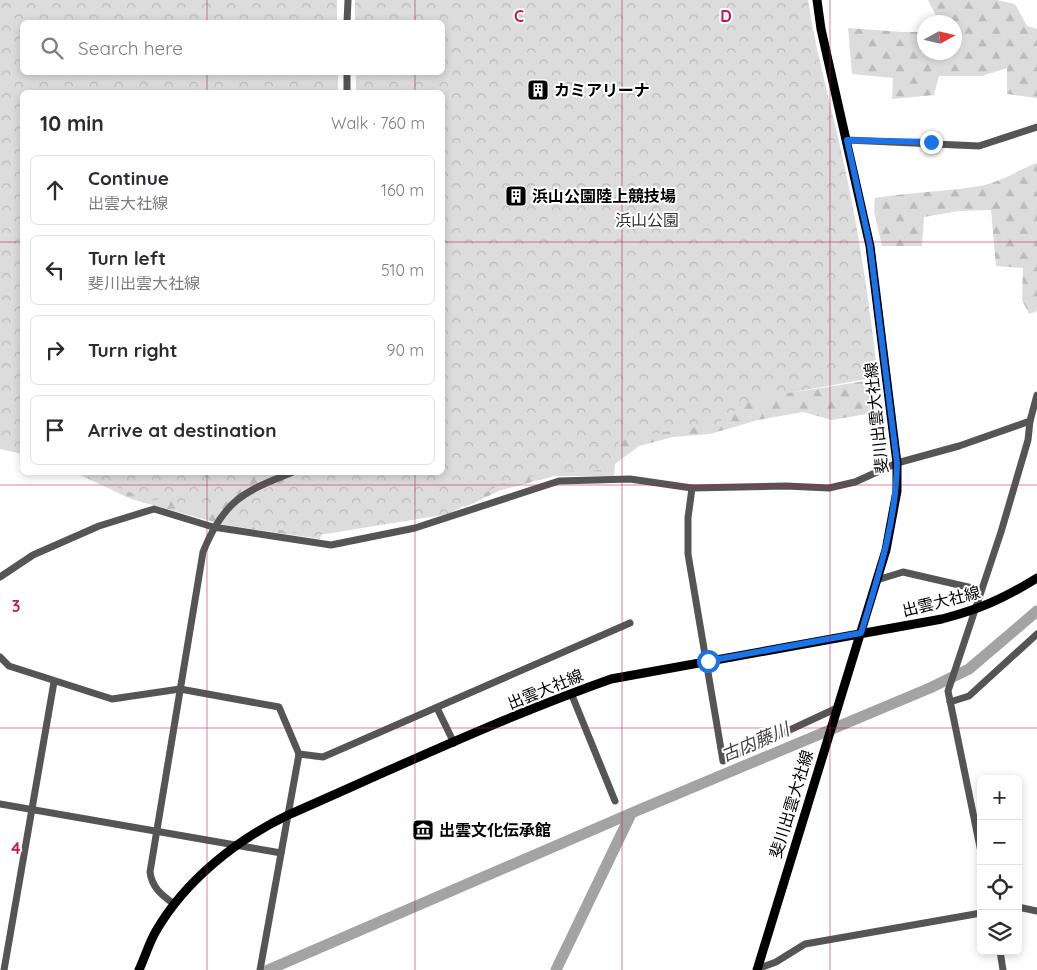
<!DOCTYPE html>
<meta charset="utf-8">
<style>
body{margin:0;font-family:Quicksand,"Noto Sans JP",sans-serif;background:#f2f2f3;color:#2b2b33}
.controls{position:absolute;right:15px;bottom:15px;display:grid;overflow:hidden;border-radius:8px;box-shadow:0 2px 8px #0003}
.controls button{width:45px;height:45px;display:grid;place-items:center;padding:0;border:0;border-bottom:1px solid #e1e1e2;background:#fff;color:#2b2b33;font:25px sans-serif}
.compass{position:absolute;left:917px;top:15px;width:45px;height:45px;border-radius:50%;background:#fff;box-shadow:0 2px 8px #0003;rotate:82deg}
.stop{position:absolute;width:15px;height:15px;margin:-11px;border:4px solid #1a73e8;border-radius:50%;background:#fff}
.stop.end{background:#1a73e8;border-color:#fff;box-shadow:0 1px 5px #0008}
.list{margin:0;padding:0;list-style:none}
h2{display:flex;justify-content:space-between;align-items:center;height:65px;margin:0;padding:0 20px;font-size:21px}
h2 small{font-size:16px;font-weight:400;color:#7c7c81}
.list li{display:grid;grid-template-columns:32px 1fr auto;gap:15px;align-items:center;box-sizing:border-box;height:70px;margin:0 10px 10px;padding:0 10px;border:1px solid #e1e1e2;border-radius:8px}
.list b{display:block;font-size:19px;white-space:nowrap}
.list p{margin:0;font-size:16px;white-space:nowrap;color:#7c7c81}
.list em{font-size:16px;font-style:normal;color:#7c7c81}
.icon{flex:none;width:28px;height:28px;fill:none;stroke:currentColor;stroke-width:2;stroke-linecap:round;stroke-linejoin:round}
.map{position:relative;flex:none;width:1037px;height:970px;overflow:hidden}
.search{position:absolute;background:#fff;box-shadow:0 2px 8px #0003;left:20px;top:20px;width:425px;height:55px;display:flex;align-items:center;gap:12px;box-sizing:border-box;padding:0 18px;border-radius:8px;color:#7c7c81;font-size:19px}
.panel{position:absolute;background:#fff;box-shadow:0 2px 8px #0003;left:20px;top:90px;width:425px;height:385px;border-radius:8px}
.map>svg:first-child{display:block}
</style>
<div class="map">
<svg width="1037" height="970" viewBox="0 0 1037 970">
<defs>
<pattern id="forest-firs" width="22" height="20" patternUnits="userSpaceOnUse" patternTransform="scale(1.25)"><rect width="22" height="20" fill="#dcdcdc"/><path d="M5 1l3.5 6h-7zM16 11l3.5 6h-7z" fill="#bbb"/></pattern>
<pattern id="park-crowns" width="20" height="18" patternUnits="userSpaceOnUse" patternTransform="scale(1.25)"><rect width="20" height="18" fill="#dcdcdc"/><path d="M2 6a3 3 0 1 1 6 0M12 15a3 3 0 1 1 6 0" fill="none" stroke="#bbb"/></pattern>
</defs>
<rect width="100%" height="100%" fill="#fff"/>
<g fill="url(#forest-firs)">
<path d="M928,0H997L1015,4L1027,26L1037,29V98L1007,94V68L982,76H939L934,95L892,99L893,78L852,74L848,28L902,32H924V52H954V22H933L936,16Z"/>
<path d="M1037,163V311L1029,314L1022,300L1023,268L996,266L991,210L959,211L924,217L922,246H882L874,211L875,198C910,192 945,192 980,186C1001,182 1018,170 1037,163Z"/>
<path d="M865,381L878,412L832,420L803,412L758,420L710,434L673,437L639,446L615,464L614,476H555L501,490L465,507L444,500L324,527L320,539L225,525L131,499L76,473L442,472L684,402L802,391Z"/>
</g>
<g fill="url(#park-crowns)">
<path d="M0,0H337V22H22V72L338,73V92H22V454L0,449Z"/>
<path d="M355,0H808C817,60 835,118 847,178C861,244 870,310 878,377L749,400L717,424L619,439L614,470L555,471L501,484L449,514L313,536L227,520L244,502L265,489L308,473L442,472V92H356V73L442,72V22H355Z"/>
<path d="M84,473H257L229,489L209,514L164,498L151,501Z"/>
</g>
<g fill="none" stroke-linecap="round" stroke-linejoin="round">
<g stroke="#a3a3a3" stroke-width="11">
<path d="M268,970L641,809L930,688L969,669L1037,611"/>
<path d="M556,970L631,814"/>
</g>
<g stroke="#555" stroke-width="7">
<path d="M347,22L348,0"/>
<path d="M347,92V72"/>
<path d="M847,140L979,146L1037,127"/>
<path d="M692,488L688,518V554L723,761L837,708"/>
<path d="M0,577L33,555L99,526L154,509L213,527L331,545L415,528L559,481L630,479L692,488L786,486L829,488L855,482L897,463L959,446L1030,421L1037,395"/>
<path d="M877,580L903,572L981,590"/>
<path d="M0,657L9,666L112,699L180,689L279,707L299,754L323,757L630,623"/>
<path d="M571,693L615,801"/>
<path d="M950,702L969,696L1037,634"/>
<path d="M437,708L454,743"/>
<path d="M0,804L281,853"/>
<path d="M981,852L948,691L1001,532L1028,440L1030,421"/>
<path d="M174,904C162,895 152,888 150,872L203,552C224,500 243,492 293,472"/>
<path d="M1018,907L1037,911"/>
<path d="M1000,951L1003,970"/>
<path d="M757,969L776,962L805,944L981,913"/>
<path d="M4,970L54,682"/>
<path d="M260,970L299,754"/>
</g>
<g stroke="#000" stroke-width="9">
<path d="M139,970C145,957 149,943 156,931C185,881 236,840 288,815C395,768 501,718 611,679L942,619C980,609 1003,599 1037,578"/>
<path d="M757,970L886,550L897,491V463L870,246L821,29L817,0"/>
</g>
</g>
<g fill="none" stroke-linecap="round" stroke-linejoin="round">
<path stroke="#1a73e8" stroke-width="6" d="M708,661L861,633C878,577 896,523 897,463L870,246L847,140L931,142"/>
</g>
<path fill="none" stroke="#c2185b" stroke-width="1" stroke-opacity="0.55" d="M207,0V22M415,0V22M622,0V970M830,0V970M207,72V92M415,72V92M0,242H22M442,242H1037M207,472V970M415,472V970M0,485H1037M0,728H1037"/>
<defs>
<g id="building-square" transform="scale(1.125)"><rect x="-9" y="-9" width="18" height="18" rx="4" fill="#000" stroke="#fff"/><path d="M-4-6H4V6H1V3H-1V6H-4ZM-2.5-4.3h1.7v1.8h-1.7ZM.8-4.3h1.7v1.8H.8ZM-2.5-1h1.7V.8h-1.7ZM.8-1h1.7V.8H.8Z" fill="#fff"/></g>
<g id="museum-square" transform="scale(1.125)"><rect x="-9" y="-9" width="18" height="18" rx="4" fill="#000" stroke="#fff"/><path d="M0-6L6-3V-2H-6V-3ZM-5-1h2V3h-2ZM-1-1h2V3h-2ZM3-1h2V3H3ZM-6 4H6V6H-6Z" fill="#fff"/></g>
</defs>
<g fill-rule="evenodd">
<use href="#building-square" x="538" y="90"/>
<use href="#building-square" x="516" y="196"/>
<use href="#museum-square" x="423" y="830"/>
</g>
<g text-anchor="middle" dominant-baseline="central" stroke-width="4" stroke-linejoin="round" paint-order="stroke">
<g font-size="16" font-weight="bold" fill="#000" stroke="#fff" text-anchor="start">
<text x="554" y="90">カミアリーナ</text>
<text x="532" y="196">浜山公園陸上競技場</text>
<text x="439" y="830">出雲文化伝承館</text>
</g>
<g font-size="16" fill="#333" stroke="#fff">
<text x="647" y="220">浜山公園</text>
</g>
<g font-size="16" fill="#000" stroke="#fff">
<text transform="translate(876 418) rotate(-96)">斐川出雲大社線</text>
<text transform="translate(941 601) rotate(-14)">出雲大社線</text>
<text transform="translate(545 689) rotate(-22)">出雲大社線</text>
<text transform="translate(791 804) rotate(-73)">斐川出雲大社線</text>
</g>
<g font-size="18" font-style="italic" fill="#444" stroke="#fff">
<text transform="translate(755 742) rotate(-23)">古内藤川</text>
</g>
</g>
<g font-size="16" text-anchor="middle" font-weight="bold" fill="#c2185b" stroke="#fff" stroke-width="4" stroke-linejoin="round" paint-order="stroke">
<text x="519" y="22">C</text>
<text x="726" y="22">D</text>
<text x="16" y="612">3</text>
<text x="16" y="854">4</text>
</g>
</svg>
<div class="controls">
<button>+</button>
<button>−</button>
<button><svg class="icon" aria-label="locate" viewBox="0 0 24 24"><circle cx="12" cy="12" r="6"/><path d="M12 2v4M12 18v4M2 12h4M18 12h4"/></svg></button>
<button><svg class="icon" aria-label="layers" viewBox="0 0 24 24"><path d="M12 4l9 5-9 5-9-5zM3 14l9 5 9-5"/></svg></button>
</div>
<svg class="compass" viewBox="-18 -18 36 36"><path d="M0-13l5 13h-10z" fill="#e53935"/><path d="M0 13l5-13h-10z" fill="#7c7c81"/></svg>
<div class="stop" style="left:708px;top:661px"></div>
<div class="stop end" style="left:931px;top:142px"></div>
<div class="search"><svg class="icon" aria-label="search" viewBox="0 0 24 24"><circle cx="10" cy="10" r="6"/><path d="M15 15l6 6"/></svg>Search here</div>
<section class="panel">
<h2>10 min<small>Walk · 760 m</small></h2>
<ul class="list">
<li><svg class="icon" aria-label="ahead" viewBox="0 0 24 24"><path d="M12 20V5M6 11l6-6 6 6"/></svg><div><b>Continue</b><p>出雲大社線</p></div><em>160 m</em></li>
<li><svg class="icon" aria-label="left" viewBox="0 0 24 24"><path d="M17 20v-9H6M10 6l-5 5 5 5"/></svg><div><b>Turn left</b><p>斐川出雲大社線</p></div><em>510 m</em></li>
<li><svg class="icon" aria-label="right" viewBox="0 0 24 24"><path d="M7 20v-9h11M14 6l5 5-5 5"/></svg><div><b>Turn right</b></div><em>90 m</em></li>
<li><svg class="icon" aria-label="arrive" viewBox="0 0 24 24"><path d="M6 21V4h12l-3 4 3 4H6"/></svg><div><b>Arrive at destination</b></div></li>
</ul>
</section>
</div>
